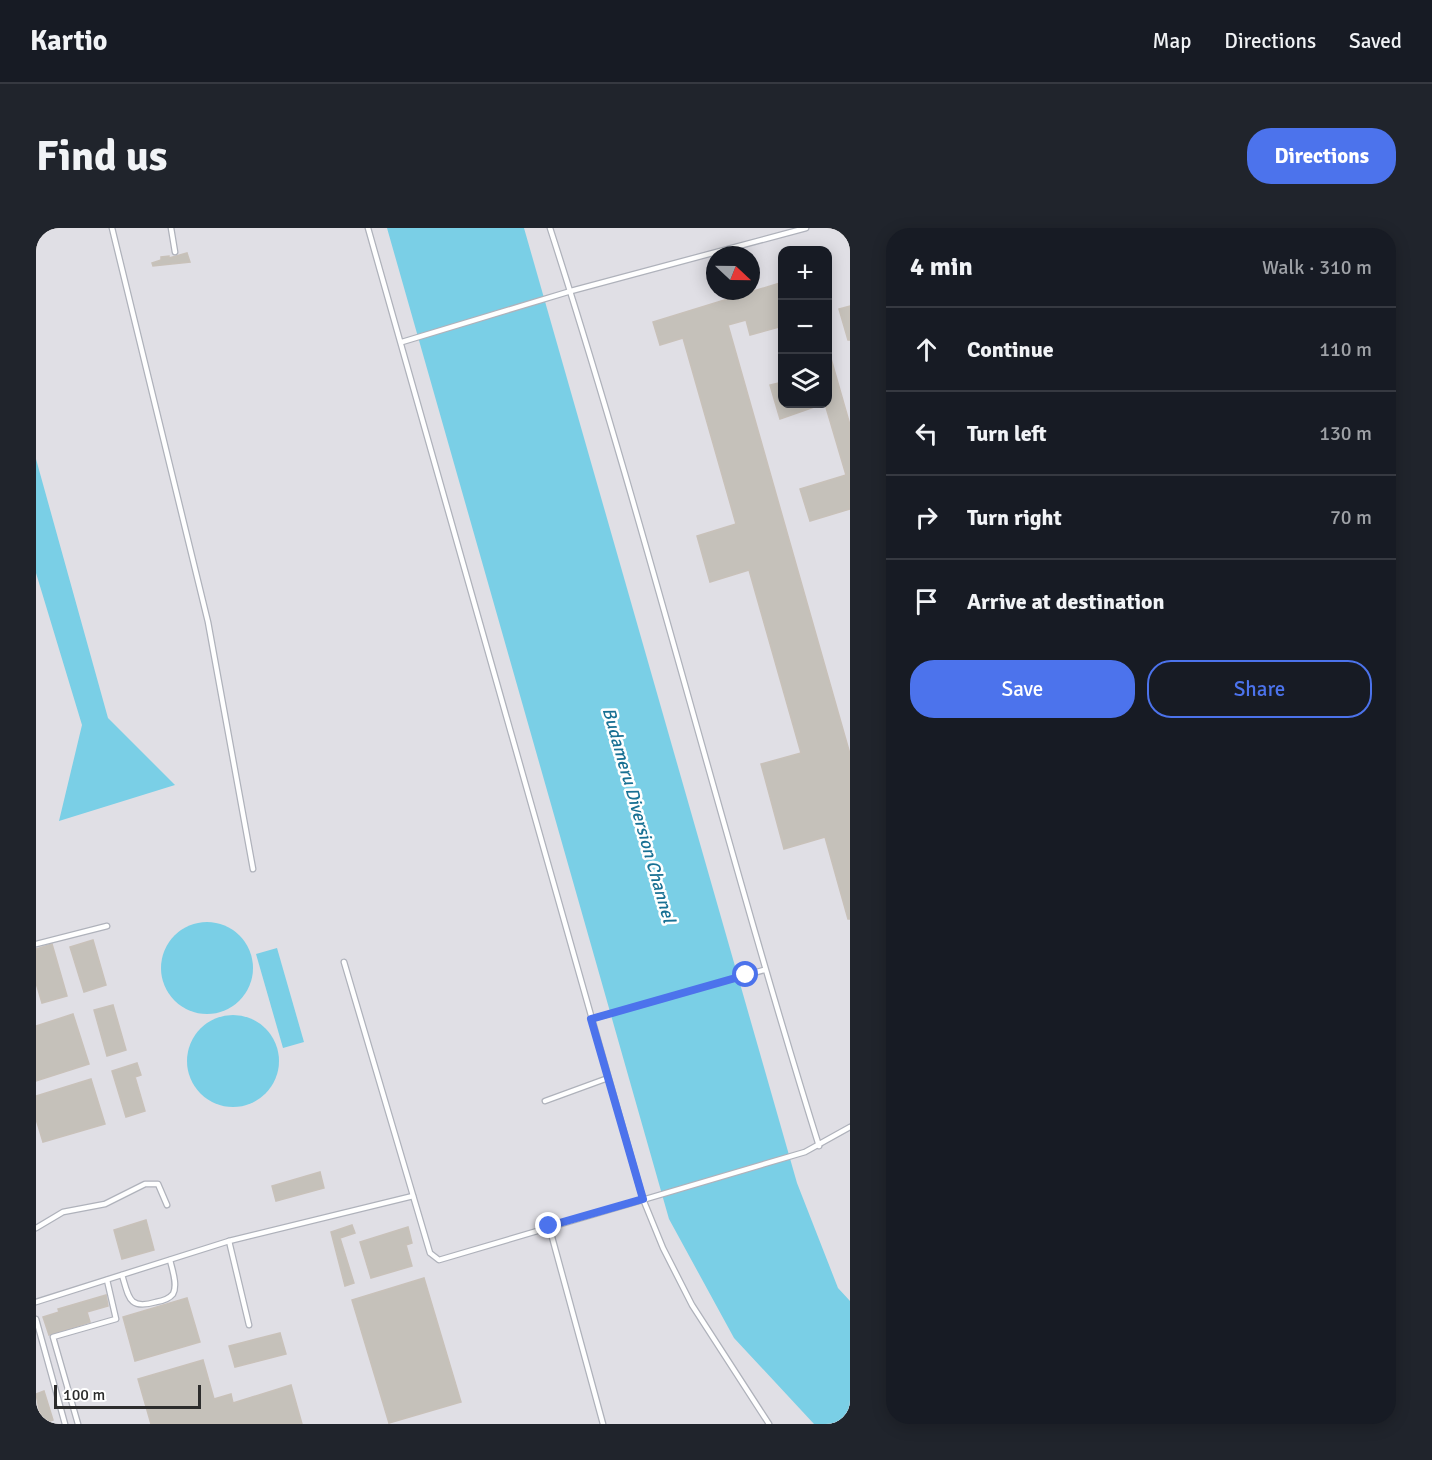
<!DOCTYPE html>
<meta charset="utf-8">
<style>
body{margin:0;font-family:Signika,sans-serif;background:#20242c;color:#f1f3f6}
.controls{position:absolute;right:18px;top:18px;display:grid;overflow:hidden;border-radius:12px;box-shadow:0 3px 15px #0003}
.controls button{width:54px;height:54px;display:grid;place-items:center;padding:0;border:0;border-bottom:2px solid #363941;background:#171b24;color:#f1f3f6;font:30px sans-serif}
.compass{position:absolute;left:670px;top:18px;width:54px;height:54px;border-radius:50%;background:#171b24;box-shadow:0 3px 15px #0003;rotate:112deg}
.scale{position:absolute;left:18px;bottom:15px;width:147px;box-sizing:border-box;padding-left:6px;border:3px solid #2c2c2c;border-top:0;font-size:16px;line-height:21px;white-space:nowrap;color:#2c2c2c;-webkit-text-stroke:4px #fff;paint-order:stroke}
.stop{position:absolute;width:18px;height:18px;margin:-14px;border:4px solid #4c73ec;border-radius:50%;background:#fff}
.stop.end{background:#4c73ec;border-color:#fff;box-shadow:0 2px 6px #0008}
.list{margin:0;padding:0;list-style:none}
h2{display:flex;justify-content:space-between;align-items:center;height:78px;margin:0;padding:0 24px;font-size:26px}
h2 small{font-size:20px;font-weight:400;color:#9ea1a6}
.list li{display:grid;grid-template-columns:39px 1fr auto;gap:18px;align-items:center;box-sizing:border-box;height:84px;padding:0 24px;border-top:2px solid #363941}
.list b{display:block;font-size:22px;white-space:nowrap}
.list em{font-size:20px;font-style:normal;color:#9ea1a6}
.actions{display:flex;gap:12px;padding:18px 24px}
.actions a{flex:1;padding:14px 0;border:2px solid #4c73ec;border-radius:24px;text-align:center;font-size:21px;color:#4c73ec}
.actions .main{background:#4c73ec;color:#fff}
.icon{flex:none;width:33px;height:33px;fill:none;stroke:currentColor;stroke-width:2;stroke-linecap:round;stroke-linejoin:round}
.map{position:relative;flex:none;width:814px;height:1196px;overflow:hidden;border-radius:24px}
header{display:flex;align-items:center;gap:36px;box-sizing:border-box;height:84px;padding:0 30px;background:#171b24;border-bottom:2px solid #363941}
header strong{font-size:28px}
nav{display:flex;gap:33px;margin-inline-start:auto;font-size:21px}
.intro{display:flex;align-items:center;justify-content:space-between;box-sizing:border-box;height:144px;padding:0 36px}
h1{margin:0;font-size:42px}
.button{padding:15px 27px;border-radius:24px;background:#4c73ec;color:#fff;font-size:21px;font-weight:700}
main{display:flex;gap:36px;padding:0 36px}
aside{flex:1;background:#171b24;border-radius:24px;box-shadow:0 3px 15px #0003}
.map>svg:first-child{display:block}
</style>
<header>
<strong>Kartio</strong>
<nav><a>Map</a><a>Directions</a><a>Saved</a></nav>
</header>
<div class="intro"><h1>Find us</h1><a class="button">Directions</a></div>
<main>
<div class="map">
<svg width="814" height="1196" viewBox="0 0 814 1196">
<rect width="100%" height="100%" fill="#ece6df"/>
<path fill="#e0dfe5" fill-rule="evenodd" d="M0,0H814V1196H0ZM746,22H792V176H746ZM679,27H715V63H679Z"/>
<g fill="#7acfe6">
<path d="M351,0H488L761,955L802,1060L814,1073V1196H778L698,1110L633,991Z"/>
<path d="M0,231L72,490L139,557L23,593L46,497L0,345Z"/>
<circle cx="171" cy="740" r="46"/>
<path d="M241,720L268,814L247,820L220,726Z"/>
<circle cx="197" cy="833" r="46"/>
</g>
<g fill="#c5c1ba" stroke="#c8c1b9" stroke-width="1.5">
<path d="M151,25L154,34L117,38L116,35L125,32V29L133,28V30Z"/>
<path d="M747,54V98L714,107L710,92L692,97L814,526V691H812L789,609L748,621L725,536L765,525L713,342L674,354L661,308L700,296L647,110L624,117L617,94Z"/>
<path d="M814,78V112H812L803,81Z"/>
<path d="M792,127H794L814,197V281L774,293L764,261L810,247L789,176H792Z"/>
<path d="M747,154V176L781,178L744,191L734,157Z"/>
<path d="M57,712L70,757L48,764L34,719Z"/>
<path d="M16,716L31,768L6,775L0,755V721Z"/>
<path d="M77,777L90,822L71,828L58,782Z"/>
<path d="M37,786L53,836L0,853V798Z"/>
<path d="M101,835L105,847L99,849L109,883L90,889L76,843Z"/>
<path d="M55,851L69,896L7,914L0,891V868Z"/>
<path d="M284,944L288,960L240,973L236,958Z"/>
<path d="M110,992L118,1022L86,1031L78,1002Z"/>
<path d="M316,997L319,1005L304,1010L318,1055L309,1058L295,1004Z"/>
<path d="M372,999L376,1015L370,1017L376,1038L335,1050L324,1014Z"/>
<path d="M388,1050L425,1174L353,1195L316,1072Z"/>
<path d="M70,1067L72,1078L51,1084L54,1094L13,1107L7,1089L23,1084L22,1081Z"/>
<path d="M151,1070L164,1114L99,1133L87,1089Z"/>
<path d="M244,1105L250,1126L199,1139L193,1118Z"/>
<path d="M167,1132L178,1171L195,1166L197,1175L255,1157L266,1196H115L102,1151Z"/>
<path d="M8,1163L17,1192L6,1196L0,1166Z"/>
</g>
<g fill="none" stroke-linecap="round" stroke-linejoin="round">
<g stroke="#afb2bb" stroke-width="7">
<g id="service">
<path d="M76,0L172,394L217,641"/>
<path d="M135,0L139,24"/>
<path d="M332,0L607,971L627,1020L656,1077L733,1196"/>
<path d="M514,0C612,304 688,614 783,918"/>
<path d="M366,114L535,63L770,0"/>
<path d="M0,716L71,698"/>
<path d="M308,734L394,1025L403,1032L769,924L814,899"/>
<path d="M555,791L728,742"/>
<path d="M509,873L572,850"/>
<path d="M513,998L567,1196"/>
<path d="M0,1000L27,984L69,976L109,956H122L131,977"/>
<path d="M193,1013L213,1097"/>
<path d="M86,1047C93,1070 93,1082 120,1074C126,1073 133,1071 137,1066C142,1057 136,1041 134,1032"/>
<path d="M0,1074L193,1013L377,968"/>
<path d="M0,1091L29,1196"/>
<path d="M42,1196L17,1109L80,1091L71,1052"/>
</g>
</g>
<use href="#service" stroke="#fff" stroke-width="4.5"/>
</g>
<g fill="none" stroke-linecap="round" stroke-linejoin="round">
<path stroke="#4c73ec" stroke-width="8" d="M513,998L607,971L555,791L710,747"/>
</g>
<g text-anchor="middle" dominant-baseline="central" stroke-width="5" stroke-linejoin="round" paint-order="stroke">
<g font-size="18" font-style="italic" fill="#187093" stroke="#fff">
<text transform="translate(603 587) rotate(74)">Budameru Diversion Channel</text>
</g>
</g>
</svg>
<div class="controls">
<button>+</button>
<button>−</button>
<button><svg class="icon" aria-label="layers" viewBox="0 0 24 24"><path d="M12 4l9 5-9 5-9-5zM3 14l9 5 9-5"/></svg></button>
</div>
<svg class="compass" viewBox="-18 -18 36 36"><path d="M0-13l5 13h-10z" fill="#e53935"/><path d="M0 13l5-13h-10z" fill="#9ea1a6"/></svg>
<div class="scale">100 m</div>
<div class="stop" style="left:710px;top:747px"></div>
<div class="stop end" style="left:513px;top:998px"></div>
</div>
<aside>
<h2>4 min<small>Walk · 310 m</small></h2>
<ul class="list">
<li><svg class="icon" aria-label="ahead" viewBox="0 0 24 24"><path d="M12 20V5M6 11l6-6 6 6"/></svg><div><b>Continue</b></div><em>110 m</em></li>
<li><svg class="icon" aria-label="left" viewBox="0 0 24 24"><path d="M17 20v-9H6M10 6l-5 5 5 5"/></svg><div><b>Turn left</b></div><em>130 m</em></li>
<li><svg class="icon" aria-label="right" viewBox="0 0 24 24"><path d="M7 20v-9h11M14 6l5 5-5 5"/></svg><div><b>Turn right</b></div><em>70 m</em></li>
<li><svg class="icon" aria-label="arrive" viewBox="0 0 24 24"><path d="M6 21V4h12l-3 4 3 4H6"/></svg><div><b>Arrive at destination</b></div></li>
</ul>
<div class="actions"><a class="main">Save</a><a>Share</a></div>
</aside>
</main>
